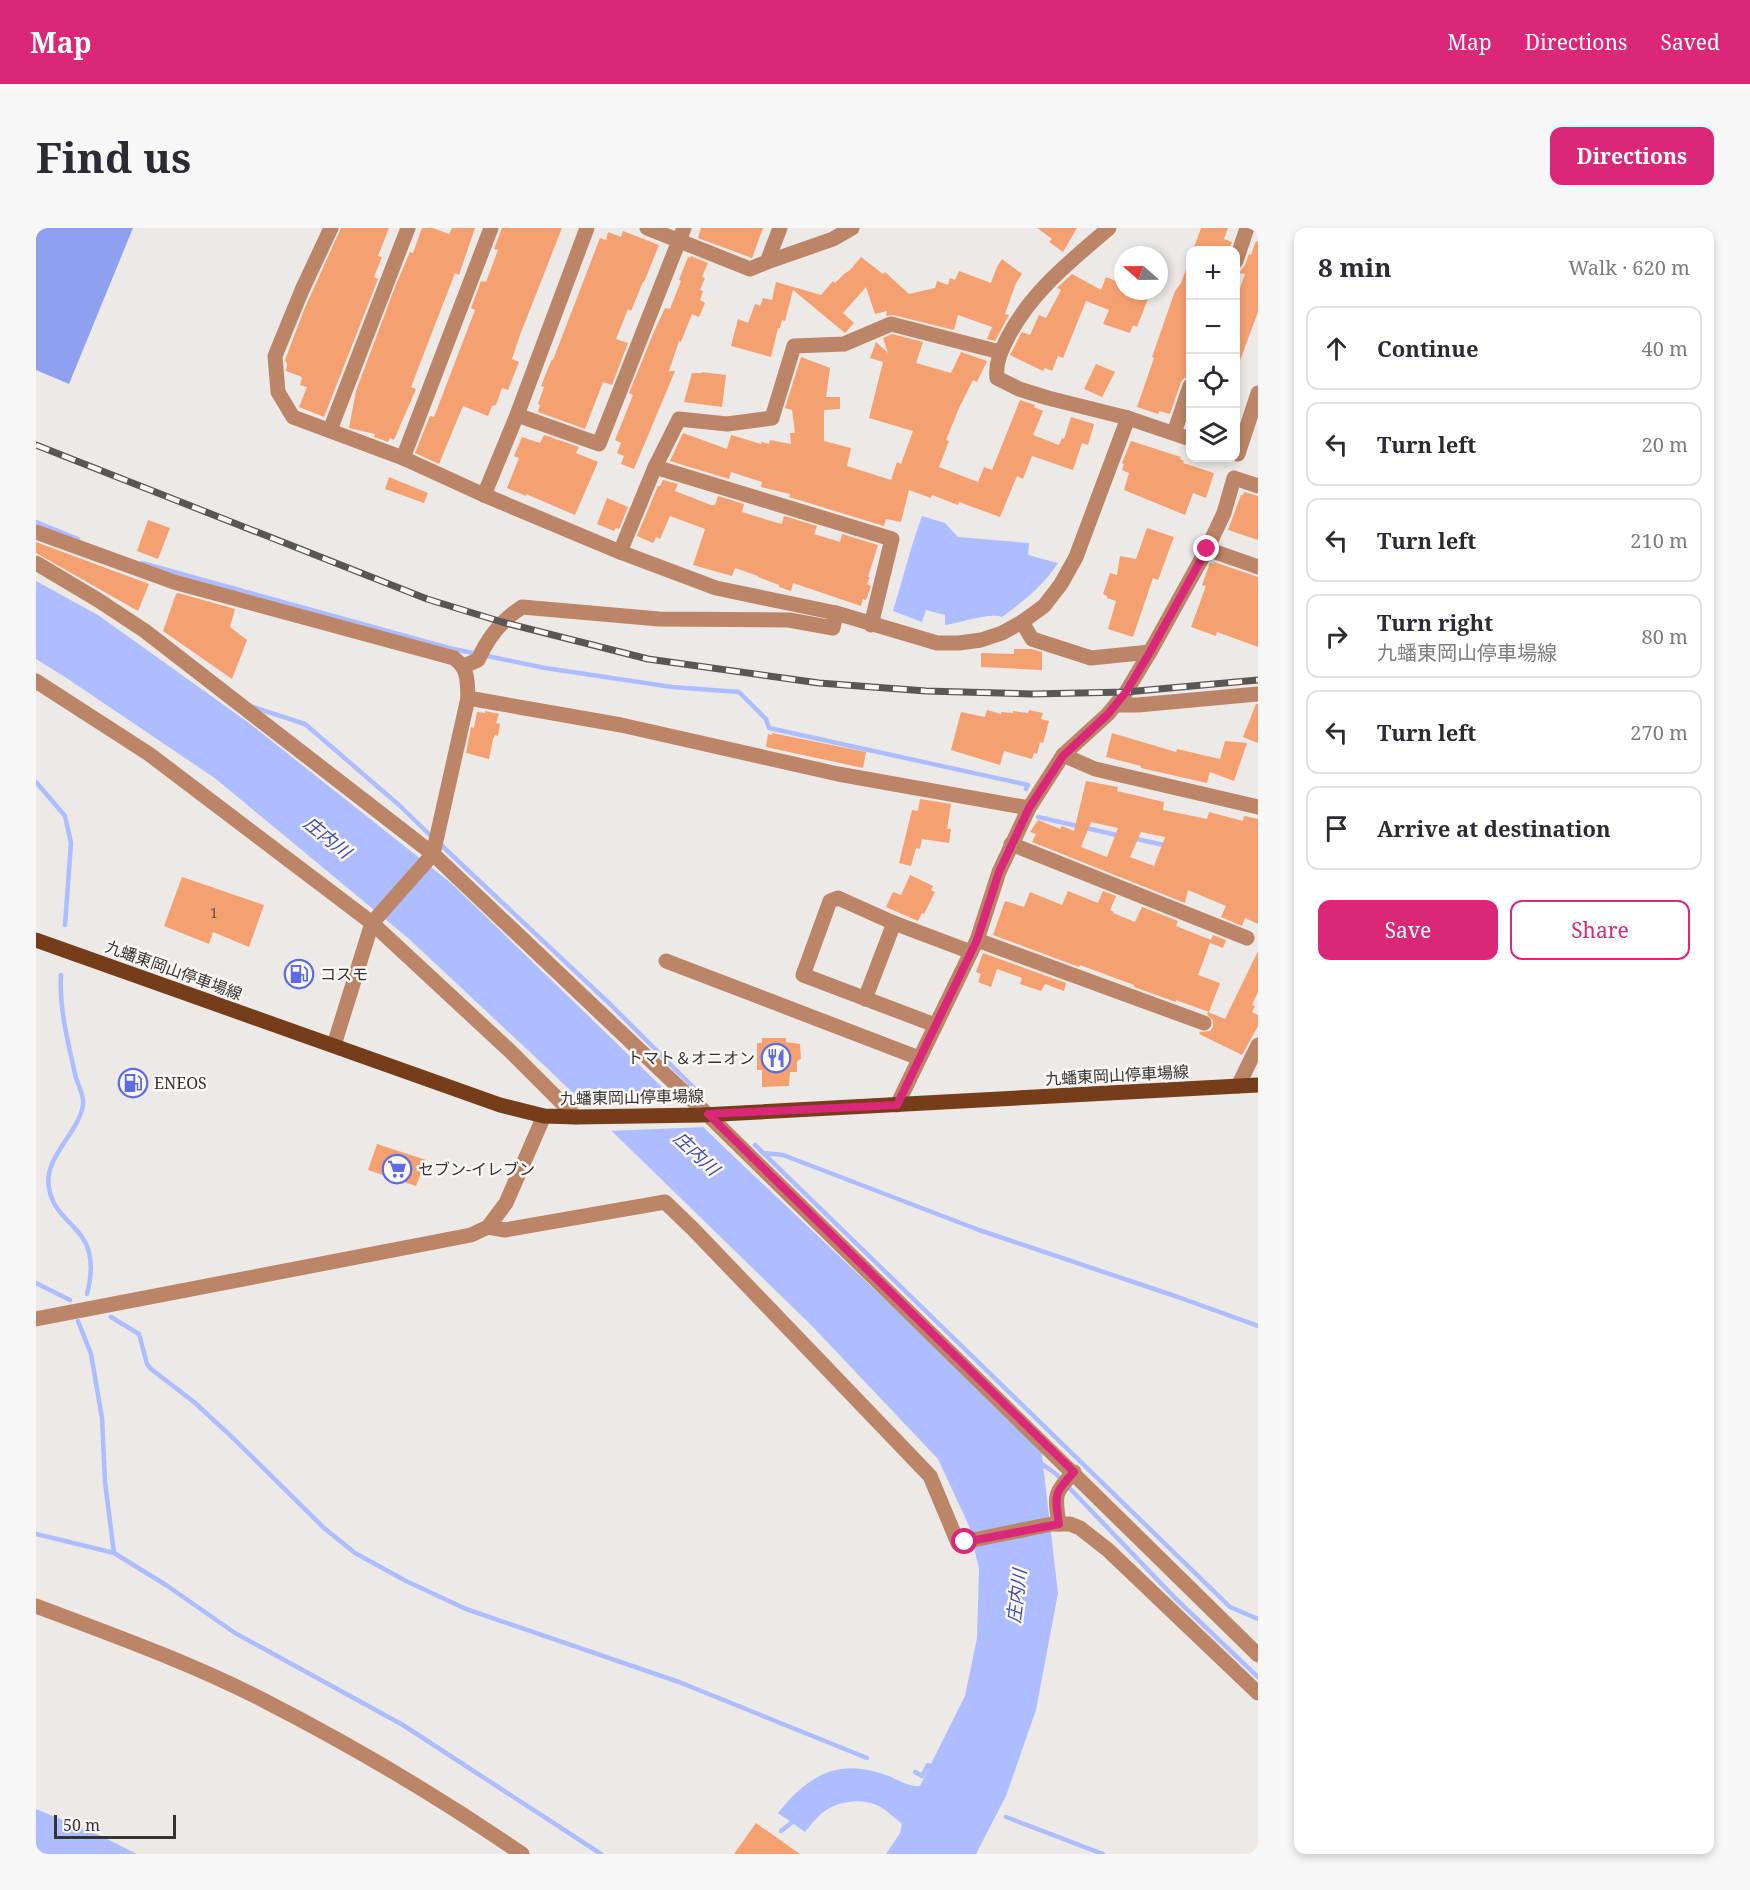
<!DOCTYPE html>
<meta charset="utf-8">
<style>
body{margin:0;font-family:"Noto Serif","Noto Sans JP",serif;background:#f7f7f7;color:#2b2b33}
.controls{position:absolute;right:18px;top:18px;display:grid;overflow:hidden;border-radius:12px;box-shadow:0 3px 9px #0003}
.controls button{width:54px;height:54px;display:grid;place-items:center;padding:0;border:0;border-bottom:2px solid #e1e1e2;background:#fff;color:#2b2b33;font:30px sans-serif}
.compass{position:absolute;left:1078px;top:18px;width:54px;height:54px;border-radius:50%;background:#fff;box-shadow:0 3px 9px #0003;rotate:290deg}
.scale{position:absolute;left:18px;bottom:15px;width:122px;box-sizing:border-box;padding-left:6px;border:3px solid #363433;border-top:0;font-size:16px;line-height:21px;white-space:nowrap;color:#363433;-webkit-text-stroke:4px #faf7f5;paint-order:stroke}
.stop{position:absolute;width:18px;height:18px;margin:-14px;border:4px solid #db2777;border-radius:50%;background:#fff}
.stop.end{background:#db2777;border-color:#fff;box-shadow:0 2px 6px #0008}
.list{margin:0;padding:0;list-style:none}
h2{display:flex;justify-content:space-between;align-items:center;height:78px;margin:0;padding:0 24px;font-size:26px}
h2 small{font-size:20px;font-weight:400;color:#7c7c81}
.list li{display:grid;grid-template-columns:39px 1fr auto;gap:18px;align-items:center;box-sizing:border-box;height:84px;margin:0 12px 12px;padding:0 12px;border:2px solid #e1e1e2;border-radius:12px}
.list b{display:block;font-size:22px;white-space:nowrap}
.list p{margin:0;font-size:20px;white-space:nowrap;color:#7c7c81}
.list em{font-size:20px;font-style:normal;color:#7c7c81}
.actions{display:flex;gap:12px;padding:18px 24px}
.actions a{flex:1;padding:14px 0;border:2px solid #db2777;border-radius:12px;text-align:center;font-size:21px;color:#db2777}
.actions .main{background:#db2777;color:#fff}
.icon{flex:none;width:33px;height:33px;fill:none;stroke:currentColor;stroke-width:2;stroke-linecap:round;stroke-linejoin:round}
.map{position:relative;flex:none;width:1222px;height:1626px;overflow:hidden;border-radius:12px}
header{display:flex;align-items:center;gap:36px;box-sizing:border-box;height:84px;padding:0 30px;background:#db2777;color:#fff}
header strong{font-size:28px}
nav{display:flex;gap:33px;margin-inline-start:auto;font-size:21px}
.intro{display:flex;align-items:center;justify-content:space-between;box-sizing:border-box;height:144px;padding:0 36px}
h1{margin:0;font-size:42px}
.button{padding:15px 27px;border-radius:12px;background:#db2777;color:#fff;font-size:21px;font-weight:700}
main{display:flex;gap:36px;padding:0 36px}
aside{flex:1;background:#fff;border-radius:12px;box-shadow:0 3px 9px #0003}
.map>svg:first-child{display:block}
</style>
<header>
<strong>Map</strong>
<nav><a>Map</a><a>Directions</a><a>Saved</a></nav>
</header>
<div class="intro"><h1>Find us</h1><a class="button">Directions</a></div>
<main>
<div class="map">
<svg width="1222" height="1626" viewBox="0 0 1222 1626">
<rect width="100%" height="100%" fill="#ede9e7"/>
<path fill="#8fa0f1" d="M0,0H97L33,156L0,142Z"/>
<g fill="#adbdff">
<path d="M886,288L909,295L922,309L993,315L992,327L1022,335C1006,359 989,372 966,389C954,384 924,395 909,397V387L890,382L886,394L857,383L878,311Z"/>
<path d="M0,353L62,387L213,495L415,655L691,922L1005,1219L1022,1365L1000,1482L970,1568L940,1626H850L864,1605L866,1596C859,1590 851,1583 843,1578C827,1570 804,1572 789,1583C781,1588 775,1597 769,1604L742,1585C772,1548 801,1529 850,1547C861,1551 872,1559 884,1558L929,1468L941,1410L943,1341L933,1298L902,1231L776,1098L511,840L372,710L180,551L32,451L0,431Z"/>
<path d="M0,1581L67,1609L101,1626H0Z"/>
</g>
<path fill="#ede9e7" d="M538,870L566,874H646L671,899L572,903Z"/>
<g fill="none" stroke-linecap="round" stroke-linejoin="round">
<g stroke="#adbdff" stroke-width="4.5">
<path d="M0,294L42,311"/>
<path d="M106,335L413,420L509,440L636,459L703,464L730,491L733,500L992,557L990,561"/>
<path d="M217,479L269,496L363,577L397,610"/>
<path d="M0,554L29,588L35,615L29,697"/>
<path d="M1002,589L1085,608"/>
<path d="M1096,610L1132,618"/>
<path d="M403,615L575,777L666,868"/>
<path d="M25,747C23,780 32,814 39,846C41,856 49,868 47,877C42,907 7,929 13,960C17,984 34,992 46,1009C58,1026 56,1047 51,1066"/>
<path d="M719,917L1194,1379L1222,1391"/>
<path d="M727,925L747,927L943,1002L1142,1069L1222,1098"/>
<path d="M0,1055L34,1072"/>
<path d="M75,1089L103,1106L111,1136L115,1141L158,1174L197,1210L288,1300L319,1325L370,1353L430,1381L643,1454L831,1530"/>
<path d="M42,1093L55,1126L66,1190L69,1254L78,1325"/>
<path d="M1002,1233L1020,1246L1139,1370L1222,1449"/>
<path d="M0,1306L78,1325L130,1357L199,1405L367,1497L565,1626"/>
<path d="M879,1544L886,1548L892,1537L898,1540"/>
<path d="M970,1589L1067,1626"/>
<path d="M745,1603L759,1592"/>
</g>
</g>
<g fill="#f5a070" fill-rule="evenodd">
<path d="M305,0H353L342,28L346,29L338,49L342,51L288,189L263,179L271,159L264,157L266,149L250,143L251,136L249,132L268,82Z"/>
<path d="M386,0H397L413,6L416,0H439L423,47L419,45L375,159L380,161L358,212L354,210L352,214L338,209L339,206L313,200L320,163L359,59L374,24L377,25Z"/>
<path d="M466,0H526L484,107L476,131L483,134L472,162L466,160L460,177L456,178L452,188L427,178L403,236L379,225L394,188L398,189L439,82L435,80L445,53L450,54L462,22L458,21Z"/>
<path d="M665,0H727L716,30L662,10Z"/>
<path d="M1001,0H1041L1027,24L1013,14L1016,11Z"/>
<path d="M1165,0H1192L1188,11L1196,14L1193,22H1157Z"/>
<path d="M587,3L623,17L608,54H607L595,83L592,81L580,111L592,115L576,157L567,154L549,201L502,184L504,177L502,176L508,159L505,158L516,131L517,132L564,10L570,12L572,4L585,9Z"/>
<path d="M1220,13L1222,14V84L1202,138H1200V72L1209,46L1203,45L1209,37L1213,26L1215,27Z"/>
<path d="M655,28L672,35L666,49L669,50L664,62L667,63L664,72L669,75L663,89L656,86L645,114L643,113L633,143H639L598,241L585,236L588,228L581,225L585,215L579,212L597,167L593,165L617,106L629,80L634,81L645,53L643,52L652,29L654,30Z"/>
<path d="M825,29L847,46L849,44L873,66L899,60L901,53L912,57L914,50L919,52L923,43L955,55L961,39L966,31L986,46L980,55L969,86L973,87L959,113L951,111L956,99L922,87L918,102L857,87L850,88L851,83L839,86L830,59L807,85L818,95L809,105L757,62L749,93L746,92L744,100H742L735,129L695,118L702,91L712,95L719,76L724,78L727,70L736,72L740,54L785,67L797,53L799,55L808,46L814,42Z"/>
<path d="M1153,33L1155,149L1148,150L1145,154L1134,186L1123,183L1122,186L1101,179L1118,130L1116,129L1139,63L1145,55Z"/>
<path d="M1036,46L1065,62L1070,49L1087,56L1084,63H1115L1101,99L1097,97L1094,105L1067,96L1073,82L1050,73L1027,130L1022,128L1016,143L1009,140L1007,143L974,127L986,104L994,107L1003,87L1010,90L1025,62L1021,60Z"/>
<path d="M856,106L887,114L880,135L915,145L925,124L951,133L941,154L937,152L923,180L910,212L913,213L903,239L942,254L948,239L956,242L984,172L999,177L998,179L1007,183L997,207L1023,217L1026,210L1028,211L1035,189L1058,196L1052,217L1046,215L1037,242L996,228L987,251L981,248L964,289L923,274L922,277L896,267L895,270L873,262L865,294L850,291L848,298L753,269L754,266L725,259L726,254L695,244L693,251L634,233L647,205L691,221L695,207L725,216L726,214L733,216L734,212L755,216L754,205H759L756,182L749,180L765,129L794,140L790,169H804V181L788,182V213L815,220L811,238L855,252L861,234L865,236L877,203L833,190L847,134L834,130L840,114L852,125L847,110Z"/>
<path d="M1060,136L1079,144L1066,169L1048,161Z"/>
<path d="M666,144L690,147L686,179L648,174L656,145H666Z"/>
<path d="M508,207L543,219L540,225L562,234L539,287L490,266V268L471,260L483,230L478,228L486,209L504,215Z"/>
<path d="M1095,213L1145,229L1144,231L1148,233L1147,235L1178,245L1170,270L1157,265L1149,287L1088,262L1093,245L1086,242L1088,236L1086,235Z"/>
<path d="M353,249L392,265L388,275L349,261Z"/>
<path d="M627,252L642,256L639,263L675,277H679L682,268L708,276L706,284L735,293L746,296L748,288L781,298L778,306L804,314L806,306L842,317L832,349H834L831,356L835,358L830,372L827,371L825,378L757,355L755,363L743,359V357L722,349V348L699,340L696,348L657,337L669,301L634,288L624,311L620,309L617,315L601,308L622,258H624Z"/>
<path d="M1208,264L1222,268V312L1192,302L1205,267H1207Z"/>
<path d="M571,270L592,279L583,301L580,300L578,303L561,296Z"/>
<path d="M112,292L134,300L122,331L101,323Z"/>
<path d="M1111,300L1138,309L1122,352L1117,350L1097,409L1072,401L1080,373L1071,370V368L1067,366L1074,345L1081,347L1084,328L1100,331Z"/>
<path d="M0,314L113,356L102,383L0,325Z"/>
<path d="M1178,334L1222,349V419L1181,404L1180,408L1155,399L1170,358L1166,357L1174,335L1178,336Z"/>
<path d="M142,365L199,381L194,399L211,412L196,451L127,403L140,366Z"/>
<path d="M978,421H995L1006,424V442L945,439V425L978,426Z"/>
<path d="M1220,476H1222V515L1207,509Z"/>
<path d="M951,482L965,486V484L977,485V483L992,485L993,482L1007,485L1005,491L1013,493L1007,515L1004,514L1001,526L998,525L996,531L968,523L964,537L915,522L925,484L949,489Z"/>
<path d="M449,483L463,486L460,495L464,496L462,508L459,507L457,511L453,531L430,525L435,499L438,500L441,484L449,485Z"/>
<path d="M736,505L830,524L827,540L730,519L732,506L736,507Z"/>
<path d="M1076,505L1140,524L1141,521L1184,531L1189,513L1211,515L1198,553L1174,544L1171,555L1105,540V538L1070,529Z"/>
<path d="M1050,553L1082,559L1081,563L1128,574L1127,582L1171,591L1173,584L1207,593L1208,588L1222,591V696L1209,690L1206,698L1185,689L1190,678L1152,662L1149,675L996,614L1000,606L994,604L1002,592L1024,601L1026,598L1038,603ZM1055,594L1082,600L1071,629L1045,619ZM1105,604L1129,609L1118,638L1094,629Z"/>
<path d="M884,571L915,576L911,601H915L913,615L886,611L884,621L880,620L875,638L863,635L876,582L882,583Z"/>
<path d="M874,647L897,658L895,662L899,664L888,686L886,685L882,693L850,679L857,664L865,667Z"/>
<path d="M146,649L228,677L213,719L177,704L173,716L128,698Z"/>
<path d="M1032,663L1062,675L1067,663L1080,668L1074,682L1078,684L1077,685L1099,694L1106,679L1142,693L1140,698L1175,712L1177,707L1190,712L1187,720L1174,715L1162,747L1184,755L1173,784L1140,772V774L1098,759V757L1044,737L1043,739L957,707L969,673L988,679L994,664L1026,677Z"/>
<path d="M1222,723V764L1216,777L1219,778L1216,784L1222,787V798L1206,827L1163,806L1164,804L1174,803L1177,799V793L1171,786L1172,784L1189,791Z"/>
<path d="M947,725L1030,755L1028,763L1009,756L1005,763L984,756L986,750L961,741L955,759L942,754L945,746L940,744Z"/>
<path d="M726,810H750V814L764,816L765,831L761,833V844H754L753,858L726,859V842H721V815H726Z"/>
<path d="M341,916L390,932L380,958L332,942Z"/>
<path d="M720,1595L764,1626H698Z"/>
</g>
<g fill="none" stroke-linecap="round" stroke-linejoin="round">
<g stroke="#bc8567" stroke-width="15">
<path d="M295,0L266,62L239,128L242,164L257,189L367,230L448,267L584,324L680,360L800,385"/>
<path d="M611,0L714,41L731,34L744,0"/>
<path d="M1073,0C1035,33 997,62 973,107C966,121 959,134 961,150L983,161L1012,170L1092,190"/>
<path d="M1200,33L1211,0"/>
<path d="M731,34L797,11L816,0"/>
<path d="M481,187L563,216L648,0"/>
<path d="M294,202L372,0"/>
<path d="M1138,205L1154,158"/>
<path d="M1202,226L1222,165"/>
<path d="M367,230L455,0"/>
<path d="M619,239L643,191L691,196L736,190L758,118L808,116L855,96L964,124"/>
<path d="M448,267L481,187L551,0"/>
<path d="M0,304L138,354L418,430C433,442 431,452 432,470L585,497L802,546L993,580"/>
<path d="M1171,321L1222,339"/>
<path d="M584,324L619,239L856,311L835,397"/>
<path d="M0,335L62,372L109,403L397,626L672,887L1222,1427"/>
<path d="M986,394L996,411L1055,430L1114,424"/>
<path d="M428,438L442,432C452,409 466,392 486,379L623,391L753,392L797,400L800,385L901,415H923L945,412L966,405L986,394L1008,378L1025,356L1040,329L1092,190L1154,211"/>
<path d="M0,453L113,526L336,695L475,824L540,889"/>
<path d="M1080,477H1102L1222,466"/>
<path d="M1027,527L1059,541L1222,579"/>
<path d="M975,616L1211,710"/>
<path d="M941,712L1168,795"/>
<path d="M630,733L883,830"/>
<path d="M829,771L858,695"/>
<path d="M899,797L767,747L794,673L802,670L858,695L935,724"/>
<path d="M298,817L336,695L397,626L432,470"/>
<path d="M1202,858L1222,817"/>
<path d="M861,877L941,712L963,644L993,580L1027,527L1072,486L1090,464L1114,424L1171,321L1188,285L1198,250L1222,258"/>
<path d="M452,999L469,1002L629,974L657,1001L894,1248L922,1315L1016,1296H1034L1044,1300L1072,1322L1222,1465"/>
<path d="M0,1091L435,1007L452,999L470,975L508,888"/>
<path d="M1023,1296C1019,1267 1017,1266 1038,1244"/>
<path d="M0,1378C77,1407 155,1435 227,1472C317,1518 403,1569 486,1626"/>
</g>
<path stroke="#753d1a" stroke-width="15" d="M0,712L464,877L508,888L540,889L666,887L1222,857"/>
<g stroke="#595655" stroke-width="7">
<path id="rail" d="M0,217L391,371L466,394L612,431L783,455L890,463L996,466L1090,464L1222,452"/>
</g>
<use href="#rail" stroke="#faf7f5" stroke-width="4.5" stroke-dasharray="14" stroke-linecap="butt"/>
</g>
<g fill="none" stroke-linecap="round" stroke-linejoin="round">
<path stroke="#db2777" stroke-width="8" d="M929,1314L1023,1296C1019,1267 1017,1266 1038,1244L672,886L861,877L941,712L963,644L993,580L1027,528L1072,486L1090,464L1114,424L1171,321"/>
</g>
<defs>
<g id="fuel-ring" transform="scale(1.5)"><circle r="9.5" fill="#faf7f5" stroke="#5c6ce3" stroke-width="1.5"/><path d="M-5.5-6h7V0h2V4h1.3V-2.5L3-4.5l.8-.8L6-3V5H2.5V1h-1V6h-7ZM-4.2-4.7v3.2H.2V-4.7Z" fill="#5c6ce3"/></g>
<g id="restaurant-ring" transform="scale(1.5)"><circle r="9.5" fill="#faf7f5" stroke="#5c6ce3" stroke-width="1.5"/><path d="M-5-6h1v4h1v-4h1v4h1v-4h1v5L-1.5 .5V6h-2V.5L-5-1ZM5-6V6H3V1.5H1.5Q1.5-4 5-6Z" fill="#5c6ce3"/></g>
<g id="supermarket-ring" transform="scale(1.5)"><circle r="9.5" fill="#faf7f5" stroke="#5c6ce3" stroke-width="1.5"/><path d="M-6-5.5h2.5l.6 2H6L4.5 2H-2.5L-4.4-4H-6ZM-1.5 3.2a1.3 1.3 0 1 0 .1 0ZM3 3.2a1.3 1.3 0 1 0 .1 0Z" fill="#5c6ce3"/></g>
</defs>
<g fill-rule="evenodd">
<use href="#fuel-ring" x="263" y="746"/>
<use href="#restaurant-ring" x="740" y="830"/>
<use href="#fuel-ring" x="97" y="855"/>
<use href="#supermarket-ring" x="361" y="941"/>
</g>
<g text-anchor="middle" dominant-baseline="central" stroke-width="5" stroke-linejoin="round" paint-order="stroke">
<g font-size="14" fill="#664f42">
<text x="178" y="684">1</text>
</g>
<g font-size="16" fill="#363433" stroke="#faf7f5">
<text transform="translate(138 742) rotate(20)">九蟠東岡山停車場線</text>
<text transform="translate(1081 847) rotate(-3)">九蟠東岡山停車場線</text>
<text transform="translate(596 869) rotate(-1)">九蟠東岡山停車場線</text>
</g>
<g font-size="16" fill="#363433" stroke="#faf7f5" text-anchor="start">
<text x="284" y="746">コスモ</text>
<text x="719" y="830" text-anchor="end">トマト＆オニオン</text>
<text x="118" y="855">ENEOS</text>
<text x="382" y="941">セブン-イレブン</text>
</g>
<g font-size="18" font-style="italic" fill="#3e49a6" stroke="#faf7f5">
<text transform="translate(292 609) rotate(39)">庄内川</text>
<text transform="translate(661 925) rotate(43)">庄内川</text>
<text transform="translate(980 1368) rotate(-83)">庄内川</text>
</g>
</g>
</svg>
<div class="controls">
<button>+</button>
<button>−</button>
<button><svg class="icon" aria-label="locate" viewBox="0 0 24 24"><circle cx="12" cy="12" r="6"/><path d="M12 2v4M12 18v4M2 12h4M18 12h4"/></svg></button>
<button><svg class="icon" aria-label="layers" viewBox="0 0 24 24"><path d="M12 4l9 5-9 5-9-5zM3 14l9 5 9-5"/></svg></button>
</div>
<svg class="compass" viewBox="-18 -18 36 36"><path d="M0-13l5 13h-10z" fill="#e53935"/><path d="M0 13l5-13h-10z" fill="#7c7c81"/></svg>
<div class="scale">50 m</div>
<div class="stop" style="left:929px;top:1314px"></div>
<div class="stop end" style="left:1171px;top:321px"></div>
</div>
<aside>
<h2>8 min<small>Walk · 620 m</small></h2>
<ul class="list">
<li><svg class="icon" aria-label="ahead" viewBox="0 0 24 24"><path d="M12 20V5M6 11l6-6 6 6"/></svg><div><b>Continue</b></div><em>40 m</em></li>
<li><svg class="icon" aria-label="left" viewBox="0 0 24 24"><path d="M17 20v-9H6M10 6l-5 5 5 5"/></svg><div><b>Turn left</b></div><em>20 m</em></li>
<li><svg class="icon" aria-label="left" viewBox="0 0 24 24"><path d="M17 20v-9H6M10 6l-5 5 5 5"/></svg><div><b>Turn left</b></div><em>210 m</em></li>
<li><svg class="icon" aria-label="right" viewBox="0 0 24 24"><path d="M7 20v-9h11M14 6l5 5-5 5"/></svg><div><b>Turn right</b><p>九蟠東岡山停車場線</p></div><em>80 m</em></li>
<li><svg class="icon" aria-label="left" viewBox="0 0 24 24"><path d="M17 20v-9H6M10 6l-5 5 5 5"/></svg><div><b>Turn left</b></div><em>270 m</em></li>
<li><svg class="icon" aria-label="arrive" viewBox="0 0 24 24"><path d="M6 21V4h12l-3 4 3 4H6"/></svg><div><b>Arrive at destination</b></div></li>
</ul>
<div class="actions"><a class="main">Save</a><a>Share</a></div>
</aside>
</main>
